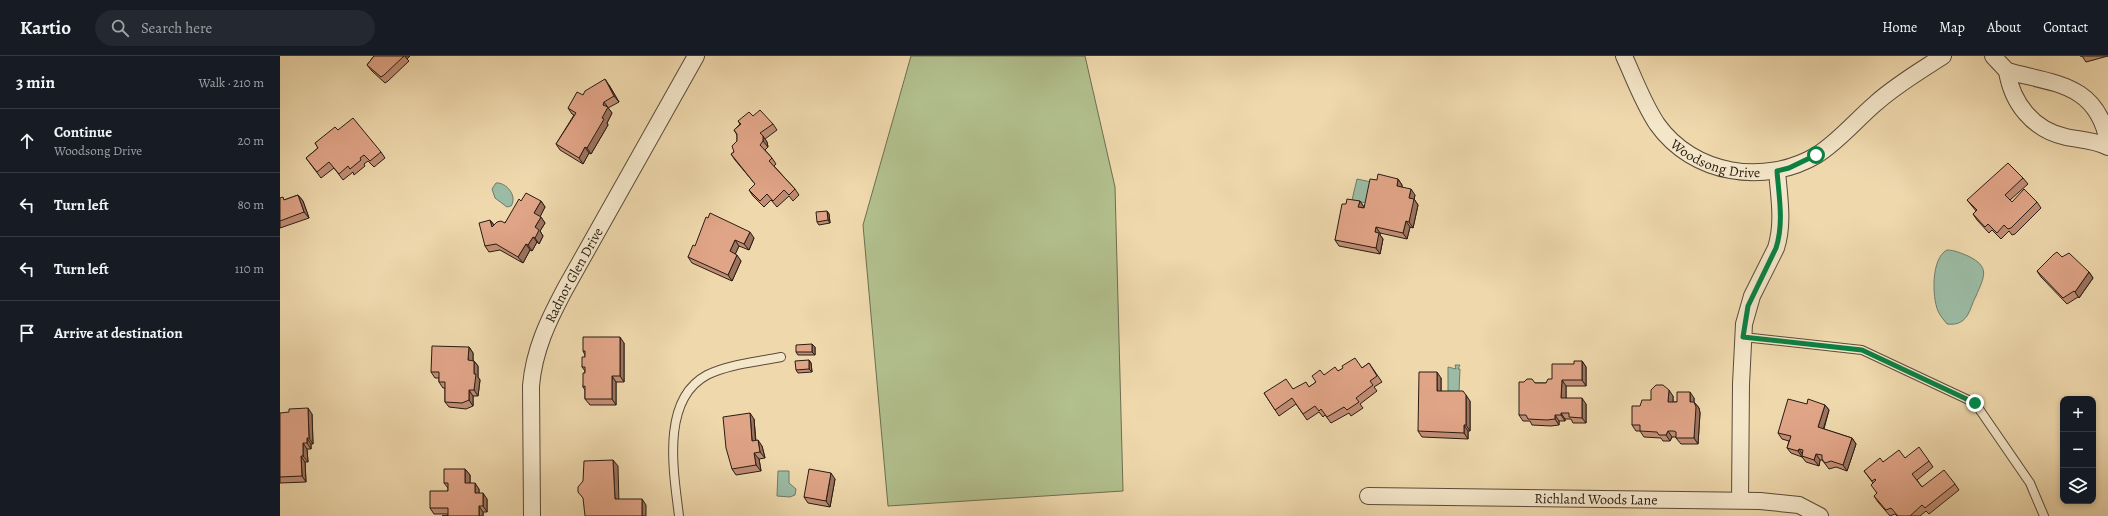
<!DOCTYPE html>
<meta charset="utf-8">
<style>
body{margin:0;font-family:Alegreya,serif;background:#242831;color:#f1f3f6}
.controls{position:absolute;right:12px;bottom:12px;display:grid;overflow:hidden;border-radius:8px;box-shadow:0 2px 6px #0003}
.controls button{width:36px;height:36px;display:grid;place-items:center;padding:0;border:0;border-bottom:1px solid #363941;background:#171b24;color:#f1f3f6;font:20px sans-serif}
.stop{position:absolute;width:12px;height:12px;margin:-9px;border:3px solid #0b8043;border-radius:50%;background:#fff}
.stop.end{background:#0b8043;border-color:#fff;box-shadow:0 1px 4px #0008}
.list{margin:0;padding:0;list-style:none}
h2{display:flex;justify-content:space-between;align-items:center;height:52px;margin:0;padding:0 16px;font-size:17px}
h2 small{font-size:13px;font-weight:400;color:#9ea1a6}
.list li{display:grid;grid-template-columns:26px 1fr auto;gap:12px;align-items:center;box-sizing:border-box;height:64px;padding:0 16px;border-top:1px solid #363941}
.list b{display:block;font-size:15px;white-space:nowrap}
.list p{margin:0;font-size:13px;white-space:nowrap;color:#9ea1a6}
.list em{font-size:13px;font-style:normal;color:#9ea1a6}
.icon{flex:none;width:22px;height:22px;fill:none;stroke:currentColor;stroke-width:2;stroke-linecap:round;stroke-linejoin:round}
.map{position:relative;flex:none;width:1828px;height:460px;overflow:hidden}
header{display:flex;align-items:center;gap:24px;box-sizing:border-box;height:56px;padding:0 20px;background:#171b24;border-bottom:1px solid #363941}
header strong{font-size:19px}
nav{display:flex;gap:22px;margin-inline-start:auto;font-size:14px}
.search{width:280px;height:36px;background:#242831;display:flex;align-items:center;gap:10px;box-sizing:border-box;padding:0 14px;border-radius:22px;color:#9ea1a6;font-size:15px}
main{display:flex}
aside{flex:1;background:#171b24}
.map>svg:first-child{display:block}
</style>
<header>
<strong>Kartio</strong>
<div class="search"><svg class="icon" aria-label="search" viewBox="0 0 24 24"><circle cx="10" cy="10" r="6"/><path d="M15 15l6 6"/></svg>Search here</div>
<nav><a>Home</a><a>Map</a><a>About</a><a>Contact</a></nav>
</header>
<main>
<aside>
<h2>3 min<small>Walk · 210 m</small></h2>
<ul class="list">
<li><svg class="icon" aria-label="ahead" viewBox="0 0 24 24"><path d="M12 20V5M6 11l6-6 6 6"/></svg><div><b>Continue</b><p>Woodsong Drive</p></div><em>20 m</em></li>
<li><svg class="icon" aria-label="left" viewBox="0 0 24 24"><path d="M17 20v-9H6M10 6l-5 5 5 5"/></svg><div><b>Turn left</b></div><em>80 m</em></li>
<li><svg class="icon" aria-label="left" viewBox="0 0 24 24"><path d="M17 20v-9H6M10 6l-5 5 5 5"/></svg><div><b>Turn left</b></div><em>110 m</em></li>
<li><svg class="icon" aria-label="arrive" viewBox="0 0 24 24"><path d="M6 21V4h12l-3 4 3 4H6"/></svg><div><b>Arrive at destination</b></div></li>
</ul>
</aside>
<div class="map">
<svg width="1828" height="460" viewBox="0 0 1828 460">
<rect width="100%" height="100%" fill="#eed8ac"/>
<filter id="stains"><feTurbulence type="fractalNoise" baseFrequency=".005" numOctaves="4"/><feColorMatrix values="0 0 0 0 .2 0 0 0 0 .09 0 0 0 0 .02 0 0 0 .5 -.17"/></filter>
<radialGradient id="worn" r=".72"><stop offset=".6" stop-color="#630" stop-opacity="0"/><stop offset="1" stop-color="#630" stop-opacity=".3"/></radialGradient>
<path fill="#b2c08e" stroke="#6d6e50" d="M631,0H805L835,131L843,435L608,450L583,169Z"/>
<g fill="#9bbba4" stroke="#6d7b6a">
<path d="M1077,123L1091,126L1086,147L1072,144Z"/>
<path d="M216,127C226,126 238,140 231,150L227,151L215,142L212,133Z"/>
<path d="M1667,194C1674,194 1681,197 1688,200C1711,211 1704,221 1696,240C1692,247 1691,254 1687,260C1682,267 1676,269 1667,268C1664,264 1660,260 1658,255C1652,241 1651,202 1667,194Z"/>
<path d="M1175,309H1180L1178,313H1180L1179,336L1168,335V311L1176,313Z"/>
<path d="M498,415H509V427L516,433L515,439L510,441L497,440Z"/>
</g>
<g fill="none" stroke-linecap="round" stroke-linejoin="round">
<g stroke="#5a4b39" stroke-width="10">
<g id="service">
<path d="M1463,281L1582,294L1695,347L1750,427L1764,460"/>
<path d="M399,460C394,418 380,344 427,319C449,308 478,306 501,301"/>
</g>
</g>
<g stroke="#5a4b39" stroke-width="18">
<g id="minor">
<path id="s1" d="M1344,0C1354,22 1363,47 1377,68C1413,119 1485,130 1537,99C1559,85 1576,64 1596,47C1616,29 1640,15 1663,0"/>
<path d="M1713,0L1727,15"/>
<path d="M1828,86C1817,27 1774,28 1727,15C1732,47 1753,74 1786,81C1801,84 1815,84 1828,91"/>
<path id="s2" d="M1088,440L1480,445L1519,449L1540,460"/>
<path d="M1460,444L1461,328L1464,268L1472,240L1496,192C1504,167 1499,141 1497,115"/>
<path id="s3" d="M252,460L251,330C254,294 268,265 285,233L416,0"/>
</g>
</g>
<use href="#service" stroke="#f4e6c9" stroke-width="8"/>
<use href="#minor" stroke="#f4e6c9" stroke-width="16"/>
</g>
<g fill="#c18d74" stroke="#281c13">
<path d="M94,0H130L127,3L129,5L108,25L105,27L92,15L87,9Z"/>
<path d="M1800,0H1828L1806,6L1802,0Z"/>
<path d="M329,29L339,46L328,52L332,57L327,67L328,69L311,98L309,97L303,108L280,94L276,88L294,59L292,58L288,52L303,39Z"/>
<path d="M473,60L493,68L497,74L485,83L487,86L488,91L485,94L492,102L496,108L494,110L515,133L519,139L513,145L509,140L497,151L491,144L484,151L473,140L469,134L475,128L455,104L451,98L454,96L457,85V79L454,74L460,68L458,65Z"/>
<path d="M58,74L101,96L105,102L94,111L88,105L84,108L85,110L74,119L73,116L63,124L54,112L41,122L26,102L38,92L35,87Z"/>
<path d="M1743,122L1748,128L1730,144L1732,146H1757L1761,152L1735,178L1732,179L1729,175L1721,183L1712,174L1709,177L1697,164L1693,158L1696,155L1692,150L1687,144Z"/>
<path d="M1118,123L1122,129V131L1135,139L1134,143L1138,149L1133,172L1130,171L1127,183L1100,177V179L1103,183L1100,198L1059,190L1055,184L1066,148L1080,145L1084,151L1097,124Z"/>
<path d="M18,139L23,145L29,162L0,172V142L4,144Z"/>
<path d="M241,145H261L265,151L260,160L265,167L260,175L263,180L259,188L257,186L252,195L250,194L243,207L220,194L209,196L205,190L210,164L214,169L225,167Z"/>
<path d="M547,155L549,158L550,167L539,169L537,166Z"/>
<path d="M474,182L469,194L459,190L455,198L461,205L452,225L412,207L408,201L415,190Z"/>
<path d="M1782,201L1809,216L1813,222L1799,242L1798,241L1787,248L1761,221L1757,215Z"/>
<path d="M344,287V326H336V349H310L305,343V334L303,331L305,315L302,311L305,301V299L303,295Z"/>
<path d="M189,291L193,297V304L198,310V321L200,324L198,340H193V350L186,353L169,351L165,346V332H163L159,326V322H155L151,316Z"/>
<path d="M535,291V299H518L516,296Z"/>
<path d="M529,304L531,307L532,316L518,317L516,314Z"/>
<path d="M1302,305L1306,311V330H1286V342L1306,348V367H1293L1291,363H1285V365H1279V369L1271,370L1252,369L1250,365H1243L1239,359L1255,327H1266L1272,323L1294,308Z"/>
<path d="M1089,307L1102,326L1094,331L1097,335L1080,348L1083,352L1071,360L1069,357L1051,367L1045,359L1043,361L1039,356L1027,364L1016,348L999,360L984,337L1029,331L1036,326L1044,319L1058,315L1082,312Z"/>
<path d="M1161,322V335L1190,345V375H1188V383L1142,381L1138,375Z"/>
<path d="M1393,340V346H1397L1414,342V346L1419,352L1420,357L1418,388H1401L1396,382V381H1392L1390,385H1383L1381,382L1364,381L1360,375H1356L1352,369L1360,350L1371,344Z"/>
<path d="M1527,348L1545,349L1549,354L1544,373L1572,382L1576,388L1567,415L1556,411L1549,413L1546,409L1542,404H1540L1539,410L1526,406L1522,401L1511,397L1507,392L1509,385L1502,383L1498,377Z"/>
<path d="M32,358L33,388H31V393H27L28,406H25L26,426L0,427V359Z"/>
<path d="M474,363L476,385L482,390L485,402L479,403L481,415L456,419L452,413Z"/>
<path d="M1625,402L1649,405L1653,411L1637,424L1642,431L1675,428L1679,434L1649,458L1646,455L1640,460H1617L1615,458L1610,460L1598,446L1594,440L1597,438L1593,427L1584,415L1603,406Z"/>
<path d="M185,413L190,419V427L199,433V437L207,443V456H203V460H162H168V458H154L150,452L168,435V432L164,427Z"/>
<path d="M555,423L550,451L528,447L524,441Z"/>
</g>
<g fill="#9d735e" stroke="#281c13">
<path d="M125,0H130L127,3Z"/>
<path d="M325,23L329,29L339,46L334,40Z"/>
<path d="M324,46L332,57L327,67L328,69L311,98L307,92L323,49Z"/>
<path d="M483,80L487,86L488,91L483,85Z"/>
<path d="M305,91L309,97L303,108L299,102Z"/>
<path d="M1118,123L1122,129L1121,136L1117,130Z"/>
<path d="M1131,133L1135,139L1134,143L1138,149L1133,172L1129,166V142Z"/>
<path d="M18,139L23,145L29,162L24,156Z"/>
<path d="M261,145L265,151L259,163L254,157Z"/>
<path d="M1080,145L1084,151L1082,157L1078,151Z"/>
<path d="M547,155L549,158L550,167L548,164Z"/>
<path d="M261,161L265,167L260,175L263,180L259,188L255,182V171Z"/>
<path d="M210,164L215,170L212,171Z"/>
<path d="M1126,165L1130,171L1127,183L1123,177Z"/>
<path d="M1096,171L1100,177V179L1103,183L1100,198L1096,192L1095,176Z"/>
<path d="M470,176L474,182L469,194L464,188Z"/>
<path d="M253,181L257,186L252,195L248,189Z"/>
<path d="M455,184L459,190L454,201L450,195Z"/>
<path d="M246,188L250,194L243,207L238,201Z"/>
<path d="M457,199L461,205L452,225L448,219Z"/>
<path d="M1809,216L1813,222L1799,242L1795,236Z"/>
<path d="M340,281L344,287V326L340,320Z"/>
<path d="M532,288L535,291V299L532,296Z"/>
<path d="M189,291L193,297V310L188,304Z"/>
<path d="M529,304L531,307L532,316L529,313Z"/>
<path d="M194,305L198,310V321L200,324L198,340L194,334Z"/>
<path d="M1302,305L1306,311V330L1302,324Z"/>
<path d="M1157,316L1161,322V340L1157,335Z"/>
<path d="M332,320L336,326V349L332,343Z"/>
<path d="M1282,324L1286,330V348L1281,342Z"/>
<path d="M189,334L193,340V350L189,344Z"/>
<path d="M1389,334L1393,340V352L1388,346Z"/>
<path d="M1410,336L1414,342V352L1410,346Z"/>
<path d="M1186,339L1190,345V375L1186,369Z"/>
<path d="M1302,342L1306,348V367L1302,362Z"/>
<path d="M1414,346L1419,352L1420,357L1418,388L1414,382Z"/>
<path d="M1545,349L1549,354L1542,377L1538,371Z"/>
<path d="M28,352L32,358L33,388L29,382Z"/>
<path d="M470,357L474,363L476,391L472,385Z"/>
<path d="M1281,357L1285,363V365L1281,359Z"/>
<path d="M1275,359L1279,365V369L1275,363Z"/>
<path d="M1184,369L1188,375V383L1184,377Z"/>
<path d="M1388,375L1392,381L1390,385L1386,379Z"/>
<path d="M27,382L31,388V393L27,387Z"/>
<path d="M1572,382L1576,388L1567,415L1563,409Z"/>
<path d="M478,384L482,390L485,402L480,396Z"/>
<path d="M23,387L27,393L28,406L23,400Z"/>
<path d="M1519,393L1523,399L1522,401L1518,395Z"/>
<path d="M474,397L479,403L481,415L476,409Z"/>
<path d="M1536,398L1540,404L1539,410L1534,404Z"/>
<path d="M21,400L25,406L26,426L22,420Z"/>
<path d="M333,404L338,410L339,449L335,443Z"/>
<path d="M185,413L190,419V433L185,427Z"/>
<path d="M551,417L555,423L550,451L546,445Z"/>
<path d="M195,427L199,433V443L195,437Z"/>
<path d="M203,437L207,443V456L203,450Z"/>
<path d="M362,443L366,449V460H362Z"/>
<path d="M199,450L203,456V460H199Z"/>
</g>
<g fill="#e0a487" stroke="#281c13">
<path d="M94,0H124L104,19L101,21L87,9Z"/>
<path d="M325,23L334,40L324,46L323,49L328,51L322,62L324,63L307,92L305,91L299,102L276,88L296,57L288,52L297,36L303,39L305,35Z"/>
<path d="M480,54L493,68L480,77L483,80V85L480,89L492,102L489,105L515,133L509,139L504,134L493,145L487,138L480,145L469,134L475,128L451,98L454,96L452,90L457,85V78L454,74L461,68L458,65L469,56L473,60Z"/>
<path d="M73,62L101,96L90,105L84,99L80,102L81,104L70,113L68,110L59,118L49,106L37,116L26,102L38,92L35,87L55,71L58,74Z"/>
<path d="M1728,107L1743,122L1725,139L1732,146L1744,133L1757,146L1731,172L1728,173L1724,169L1717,177L1708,168L1705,171L1693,158L1697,154L1687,144Z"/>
<path d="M1098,118L1118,123L1117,130L1131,133L1129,142L1134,143L1129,166L1126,165L1123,177L1096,171L1095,176L1099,177L1096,192L1055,184L1062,148H1066L1067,143L1080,145L1078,151L1084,152L1090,123L1097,124Z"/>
<path d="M246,137L261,145L254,157L261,161L255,171L259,174L255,182L253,181L248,189L246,188L238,201L216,188L205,190L199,167L210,164L212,171L217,166L221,165L225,167L239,143L241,145Z"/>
<path d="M18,139L24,156L0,165V142L3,141L4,144Z"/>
<path d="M547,155L548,164L537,166L536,156Z"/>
<path d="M430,157L470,176L464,188L455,184L450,195L457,199L448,219L408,201L413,189L415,190L426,161L428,162Z"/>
<path d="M1777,196L1782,201L1789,197L1809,216L1795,236L1794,235L1783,242L1757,215L1774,198Z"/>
<path d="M303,281H340V320H332V343H305V330L303,331V317H305V311H302V301H305V295H303Z"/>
<path d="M532,288V296H516V289Z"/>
<path d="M152,290L189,291L188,304L194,305V318H196L194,334H189V344L182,347L165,346V326H159V316H151Z"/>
<path d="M1075,302L1082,312L1089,307L1097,320L1090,325L1093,329L1076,342L1079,346L1067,354L1064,351L1047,361L1041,353L1039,355L1035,350L1023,358L1012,342L995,354L984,337L1006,323L1013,333L1026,326L1029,331L1036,326L1032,320L1040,314L1044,319L1055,311L1058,315L1063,312L1062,310Z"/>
<path d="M529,304V313L516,314L515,305Z"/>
<path d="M1294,305H1302V324H1282L1281,342H1302V362L1289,361V357H1281V359H1275V363L1267,364L1248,363L1246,359H1239V326H1244L1247,323H1252L1255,327H1266L1268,323H1272V308H1294Z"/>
<path d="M1139,316H1157V335H1183L1186,339V369H1184V377L1138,375Z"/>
<path d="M1376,329H1383L1389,334L1388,346H1397V336H1410V346H1414L1416,351L1414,382H1396V376L1394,375H1388L1386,379H1379L1377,376L1360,375V369H1352V350H1360L1362,344H1371V334Z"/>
<path d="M1508,343L1527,348L1528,343L1545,349L1538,371L1572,382L1563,409L1551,405L1545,407L1542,403V399L1536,398L1534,404L1522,400L1523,394L1519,393L1518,395L1507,392L1511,380L1498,377Z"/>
<path d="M28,352L29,382H27V387H23V400H21L22,420L0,421V357L9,356V353Z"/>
<path d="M470,357L472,385L478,384L480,396L474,397L476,409L452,413L446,392L443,361Z"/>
<path d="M1639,391L1649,405L1632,418L1642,431L1664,414L1675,428L1645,452L1642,449L1630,460H1618L1611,452L1606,454L1594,440L1597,437L1591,429L1596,424L1595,423L1592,425L1584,415L1600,402L1603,406L1619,394L1625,402Z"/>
<path d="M333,404L335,443H362V460H305L303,442L298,436V431L303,425L304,405Z"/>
<path d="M164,413H185V427H195V437H203V450H199V460H162H168V452H150V435H168V427H164Z"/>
<path d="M529,413L551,417L546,445L524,441Z"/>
</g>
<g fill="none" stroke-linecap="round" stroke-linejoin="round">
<path stroke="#0b8043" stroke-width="5" d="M1536,99L1509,112L1497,115C1499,141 1504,167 1496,192L1468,250L1463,281L1582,294L1695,347"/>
</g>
<g text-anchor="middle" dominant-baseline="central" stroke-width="3.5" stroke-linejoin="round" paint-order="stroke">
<g font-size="14" fill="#281c13" stroke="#f4e6c9">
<text stroke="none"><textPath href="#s1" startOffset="147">Woodsong Drive</textPath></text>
<text stroke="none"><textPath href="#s3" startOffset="250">Radnor Glen Drive</textPath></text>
<text stroke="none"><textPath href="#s2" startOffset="228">Richland Woods Lane</textPath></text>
</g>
</g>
<rect width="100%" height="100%" filter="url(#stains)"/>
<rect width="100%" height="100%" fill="url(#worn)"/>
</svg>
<div class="controls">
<button>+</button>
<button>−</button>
<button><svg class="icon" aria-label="layers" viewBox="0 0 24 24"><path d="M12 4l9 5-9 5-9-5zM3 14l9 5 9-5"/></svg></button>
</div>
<div class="stop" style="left:1536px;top:99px"></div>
<div class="stop end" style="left:1695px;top:347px"></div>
</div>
</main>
